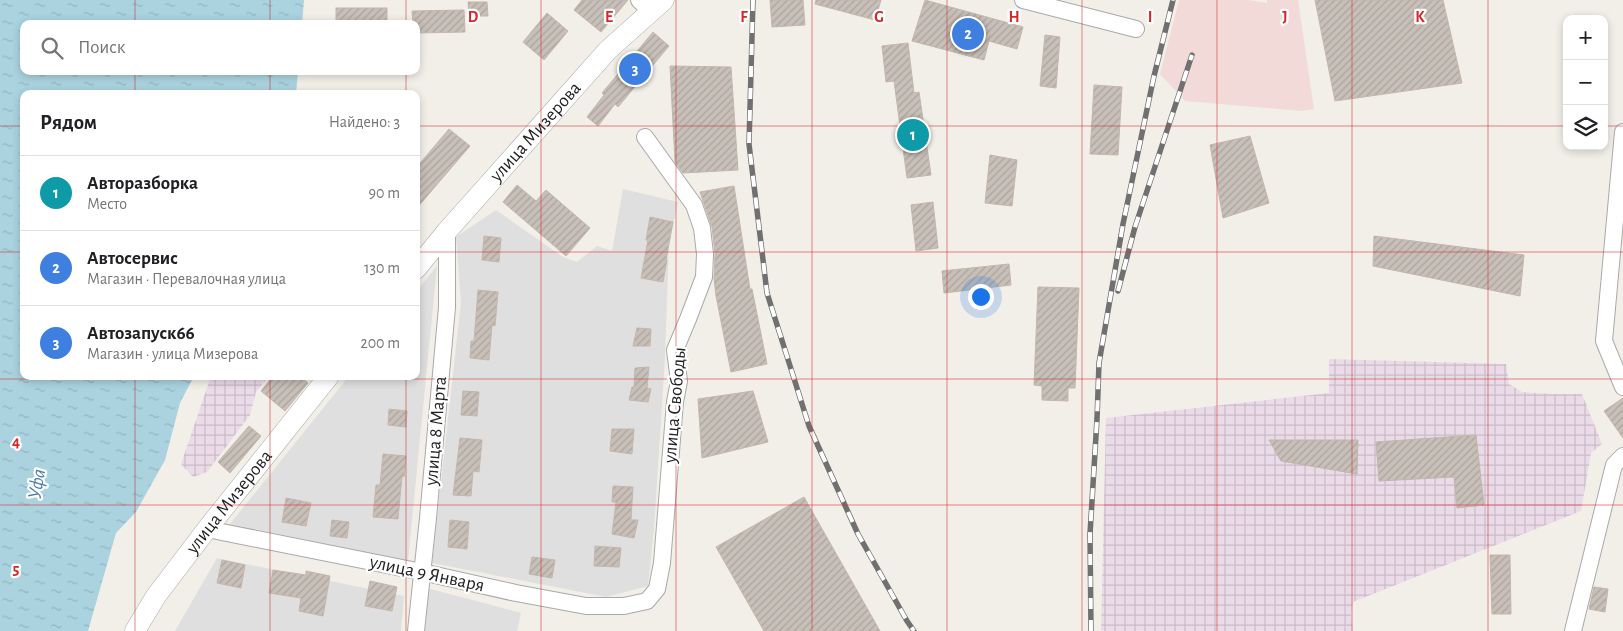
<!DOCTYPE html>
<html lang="ru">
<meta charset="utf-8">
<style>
body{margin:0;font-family:"Alegreya Sans",sans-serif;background:#f2f2f2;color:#202124}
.controls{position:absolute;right:15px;top:15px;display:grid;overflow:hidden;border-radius:10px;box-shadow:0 2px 8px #0003}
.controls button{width:45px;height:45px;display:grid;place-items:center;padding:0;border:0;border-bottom:1px solid #e0e0e0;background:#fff;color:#202124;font:25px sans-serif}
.you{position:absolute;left:980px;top:296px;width:18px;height:18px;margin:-12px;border:4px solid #fff;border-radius:50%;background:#1a73e8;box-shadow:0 0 0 8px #1a73e833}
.badge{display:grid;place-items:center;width:32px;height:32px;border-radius:50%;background:#d40000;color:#fff;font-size:16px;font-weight:700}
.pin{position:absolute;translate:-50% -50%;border:2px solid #fff;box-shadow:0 1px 5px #0006}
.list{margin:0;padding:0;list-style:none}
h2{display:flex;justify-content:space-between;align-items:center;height:65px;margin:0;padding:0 20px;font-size:21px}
h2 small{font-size:16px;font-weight:400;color:#757577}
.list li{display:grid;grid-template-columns:32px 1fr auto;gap:15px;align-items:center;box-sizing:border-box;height:75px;padding:0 20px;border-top:1px solid #e0e0e0}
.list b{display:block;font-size:19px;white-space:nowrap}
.list p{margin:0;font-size:16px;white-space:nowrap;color:#757577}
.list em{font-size:16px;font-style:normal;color:#757577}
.icon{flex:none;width:28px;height:28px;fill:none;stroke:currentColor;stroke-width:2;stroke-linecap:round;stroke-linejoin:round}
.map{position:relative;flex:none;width:1623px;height:631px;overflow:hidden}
.search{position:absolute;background:#fff;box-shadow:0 2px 8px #0003;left:20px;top:20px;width:400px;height:55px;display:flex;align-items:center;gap:12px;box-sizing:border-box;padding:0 18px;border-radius:10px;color:#757577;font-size:19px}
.panel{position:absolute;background:#fff;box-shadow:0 2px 8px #0003;left:20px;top:90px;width:400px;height:290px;border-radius:10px}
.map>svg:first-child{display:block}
</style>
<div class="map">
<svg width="1623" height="631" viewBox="0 0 1623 631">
<defs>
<pattern id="industrial-grid" width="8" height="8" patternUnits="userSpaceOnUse" patternTransform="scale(1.25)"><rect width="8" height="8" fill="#ebdbe8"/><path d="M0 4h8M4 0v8" fill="none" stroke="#c9bcc7"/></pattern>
<pattern id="water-ripples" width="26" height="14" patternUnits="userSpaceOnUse" patternTransform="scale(1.25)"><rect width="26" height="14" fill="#aad3df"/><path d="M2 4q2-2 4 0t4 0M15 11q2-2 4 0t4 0" fill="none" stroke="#92b5bf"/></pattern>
<pattern id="building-hatch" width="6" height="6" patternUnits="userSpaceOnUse" patternTransform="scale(1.25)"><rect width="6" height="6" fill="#c7bfb8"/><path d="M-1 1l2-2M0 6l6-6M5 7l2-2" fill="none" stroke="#aba49e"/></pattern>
</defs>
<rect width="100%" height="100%" fill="#f2efe9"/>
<g fill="#e0dfdf">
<path d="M623,189L678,202L669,244L665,357L654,529L648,586L606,597L432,563L461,302L456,237L496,210L563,257L577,262L597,246L612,251Z"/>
<path d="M437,266L408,561L230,524L349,376H416V292Z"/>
<path d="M217,558L404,596L401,631H175Z"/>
<path d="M427,588L521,613L517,631H421Z"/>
</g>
<path fill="#f2dad9" d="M1179,0H1249L1267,3V0H1298L1314,109L1301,111L1185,101L1160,74Z"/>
<g fill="url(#industrial-grid)">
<path d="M1329,359L1506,364L1509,384L1522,392L1553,394H1582L1602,444L1591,453L1581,511L1353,602L1351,615L1353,631H1101L1106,418L1329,393Z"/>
<path d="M211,376H269L256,392L250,415L207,472L193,477L181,464Z"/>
</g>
<path fill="url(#water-ripples)" d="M0,0H304L302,24H24V71H298L296,94H24V376H194L180,403L165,460L136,512L116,533L88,631H0Z"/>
<g fill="url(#building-hatch)" stroke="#c4b6ab">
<path d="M582,0H628L601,32L574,10Z"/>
<path d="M770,0H803L805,25L772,27Z"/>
<path d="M816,0H881L875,20L815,4Z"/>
<path d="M925,0L1023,27L1017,49L989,41L984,60L912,41Z"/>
<path d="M1315,0H1443L1462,83L1335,101Z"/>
<path d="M468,2H487L488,16H469Z"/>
<rect x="336" y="8" width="51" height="16"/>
<path d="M464,10L465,32L416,33V24H413L412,11Z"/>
<path d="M547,13L568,31L544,60L523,42Z"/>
<path d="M653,32L669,46L618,107L615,104L598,126L587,117L604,95L602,93Z"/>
<path d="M1045,35L1060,37L1056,88L1040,86Z"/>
<path d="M908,43L914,93L919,92L931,175L907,178L894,81L886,82L882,46Z"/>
<path d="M670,66L731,67L738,170L683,173L675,162Z"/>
<path d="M1094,85L1122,87L1118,155L1090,154Z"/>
<path d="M449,129L470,146L416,209V168Z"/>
<path d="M1250,136L1269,203L1223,218L1210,145Z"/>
<path d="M990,155L1017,160L1012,206L985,203Z"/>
<path d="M517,185L536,201L546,190L590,228L566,256L503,202Z"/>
<path d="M734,186L750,289H752L767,364L731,372L716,296L714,279L715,253L712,227L700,192Z"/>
<path d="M933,202L938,248L916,251L911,205Z"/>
<path d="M650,217L673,222L666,260H667L663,282L641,278L648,240H646Z"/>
<path d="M484,236L501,238L499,262L482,260Z"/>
<path d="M1374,236L1524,255L1520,296L1373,266Z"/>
<path d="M1009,264L1011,285L944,293L942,271Z"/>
<path d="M1038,287L1079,288L1075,388H1068V401L1042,400V386L1034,385Z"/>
<path d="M478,290L498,292L495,326L492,325L489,360L470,358L471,341H474Z"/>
<path d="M637,328L651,329L650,346H633Z"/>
<path d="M649,367L647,388L651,389L648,402L629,400L632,387H634L635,368Z"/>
<path d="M273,376H300L308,383L285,411L261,391Z"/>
<path d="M463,391L479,392L477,416L461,415Z"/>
<path d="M753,391L768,442L702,458L698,399Z"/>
<path d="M1623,398V438L1604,411Z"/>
<path d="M389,409L407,411L406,427L388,425Z"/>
<path d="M249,426L261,436L230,473L218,462Z"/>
<path d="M612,429H634L632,454L610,451Z"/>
<path d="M1476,435L1484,505L1457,508L1454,477L1379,481L1376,442Z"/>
<path d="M460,438L482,440L479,472L473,471L471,496L453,495Z"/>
<path d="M1269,440H1358L1357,474L1281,461Z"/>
<path d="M383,454L406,456L404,477L402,476L398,519L373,517L376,485H380Z"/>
<path d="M613,486L633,487L631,520H638L634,538L612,534L616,502H612Z"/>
<path d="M804,497L880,631H764L716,547Z"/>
<path d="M286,498L311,503L306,526L282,522Z"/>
<path d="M332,520L349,522L347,538L330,536Z"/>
<path d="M450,520L469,522L467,549L448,547Z"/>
<path d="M595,546L621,548L619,567L594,566Z"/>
<path d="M1490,555H1510L1511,614H1492Z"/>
<path d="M532,557L555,560L552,578L529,574Z"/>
<path d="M222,560L245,565L241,588L217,583Z"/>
<path d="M273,570L306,575V571L330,576L323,616L299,611L301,598L269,593Z"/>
<path d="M370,581L397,587L392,611L365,606Z"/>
<path d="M1594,587L1608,589L1605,612L1589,609Z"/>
</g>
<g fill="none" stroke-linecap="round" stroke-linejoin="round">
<g stroke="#a9a9a9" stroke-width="18">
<g id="minor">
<path d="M639,0L651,11"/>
<path d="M1023,0L1136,29"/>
<path d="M1623,132L1604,341L1623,387"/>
<path d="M207,529L422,572L516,593L586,606H624L647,601L657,589L662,563L675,402L679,381L675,350L688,319L704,277L705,254L702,228L694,205L645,137"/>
<path d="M416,631L428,518L447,307V231"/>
<path d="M1573,631L1614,465L1623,456"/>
</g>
</g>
<g stroke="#a9a9a9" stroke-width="21">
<g id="tertiary">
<path id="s1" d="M416,269L447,231L608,50L664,0"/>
<path id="s2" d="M135,631L156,596L207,529L329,376"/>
</g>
</g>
<use href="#minor" stroke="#fff" stroke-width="16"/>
<use href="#tertiary" stroke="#fff" stroke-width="20"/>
<g stroke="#707070" stroke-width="5.5">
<g id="rail">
<path d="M753,0L749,144L767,293L809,426L858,534L907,621L914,631"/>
<path d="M1118,291L1135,227L1192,55"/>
<path d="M1091,631L1090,534L1097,419L1099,363L1123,224L1154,76L1173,0"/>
</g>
</g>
<use href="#rail" stroke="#fff" stroke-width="4" stroke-dasharray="11" stroke-linecap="butt"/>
</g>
<path fill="none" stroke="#d62828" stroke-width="1" stroke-opacity="0.55" d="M135,0V24M270,0V24M406,0V24M541,0V631M676,0V631M812,0V631M947,0V631M1082,0V631M1217,0V631M1352,0V631M1488,0V631M135,71V94M270,71V94M406,71V94M0,126H24M416,126H1567M1604,126H1623M0,252H24M416,252H1623M135,376V631M270,376V631M406,376V631M0,379H1623M0,505H1623"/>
<g text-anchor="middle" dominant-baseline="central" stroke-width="4.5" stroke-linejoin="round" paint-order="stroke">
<g font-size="19" fill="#222" stroke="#fff">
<text stroke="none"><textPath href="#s1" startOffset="182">улица Мизерова</textPath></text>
<text transform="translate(675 405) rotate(-85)">улица Свободы</text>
<text transform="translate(436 431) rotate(-85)">улица 8 Марта</text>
<text stroke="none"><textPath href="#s2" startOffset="160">улица Мизерова</textPath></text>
<text transform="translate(427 574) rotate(12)">улица 9 Января</text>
</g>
<g font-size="20" font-style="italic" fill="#4a7aab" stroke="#fff">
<text transform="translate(37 484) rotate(-81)">Уфа</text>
</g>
</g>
<g font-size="16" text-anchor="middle" font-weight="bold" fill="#d62828" stroke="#fff" stroke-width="4.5" stroke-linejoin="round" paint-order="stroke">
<text x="473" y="22">D</text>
<text x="609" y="22">E</text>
<text x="744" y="22">F</text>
<text x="879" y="22">G</text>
<text x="1014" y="22">H</text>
<text x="1150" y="22">I</text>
<text x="1285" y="22">J</text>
<text x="1420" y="22">K</text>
<text x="16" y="447">4</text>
<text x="16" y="574">5</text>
</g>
</svg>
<div class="controls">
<button>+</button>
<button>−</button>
<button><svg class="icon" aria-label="layers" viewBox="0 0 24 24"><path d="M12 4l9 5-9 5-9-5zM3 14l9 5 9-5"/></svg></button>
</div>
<div class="you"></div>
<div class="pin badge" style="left:913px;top:135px;background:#0f9aa8">1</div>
<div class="pin badge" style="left:968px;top:34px;background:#3f7fe0">2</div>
<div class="pin badge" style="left:635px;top:69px;background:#3f7fe0">3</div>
<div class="search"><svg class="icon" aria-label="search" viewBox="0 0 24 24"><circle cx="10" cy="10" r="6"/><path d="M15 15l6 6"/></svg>Поиск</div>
<section class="panel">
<h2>Рядом<small>Найдено: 3</small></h2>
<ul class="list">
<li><span class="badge" style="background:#0f9aa8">1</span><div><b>Авторазборка</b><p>Место</p></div><em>90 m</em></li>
<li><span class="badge" style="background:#3f7fe0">2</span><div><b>Автосервис</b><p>Магазин · Перевалочная улица</p></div><em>130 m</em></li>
<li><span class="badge" style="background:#3f7fe0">3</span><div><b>Автозапуск66</b><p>Магазин · улица Мизерова</p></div><em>200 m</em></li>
</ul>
</section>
</div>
